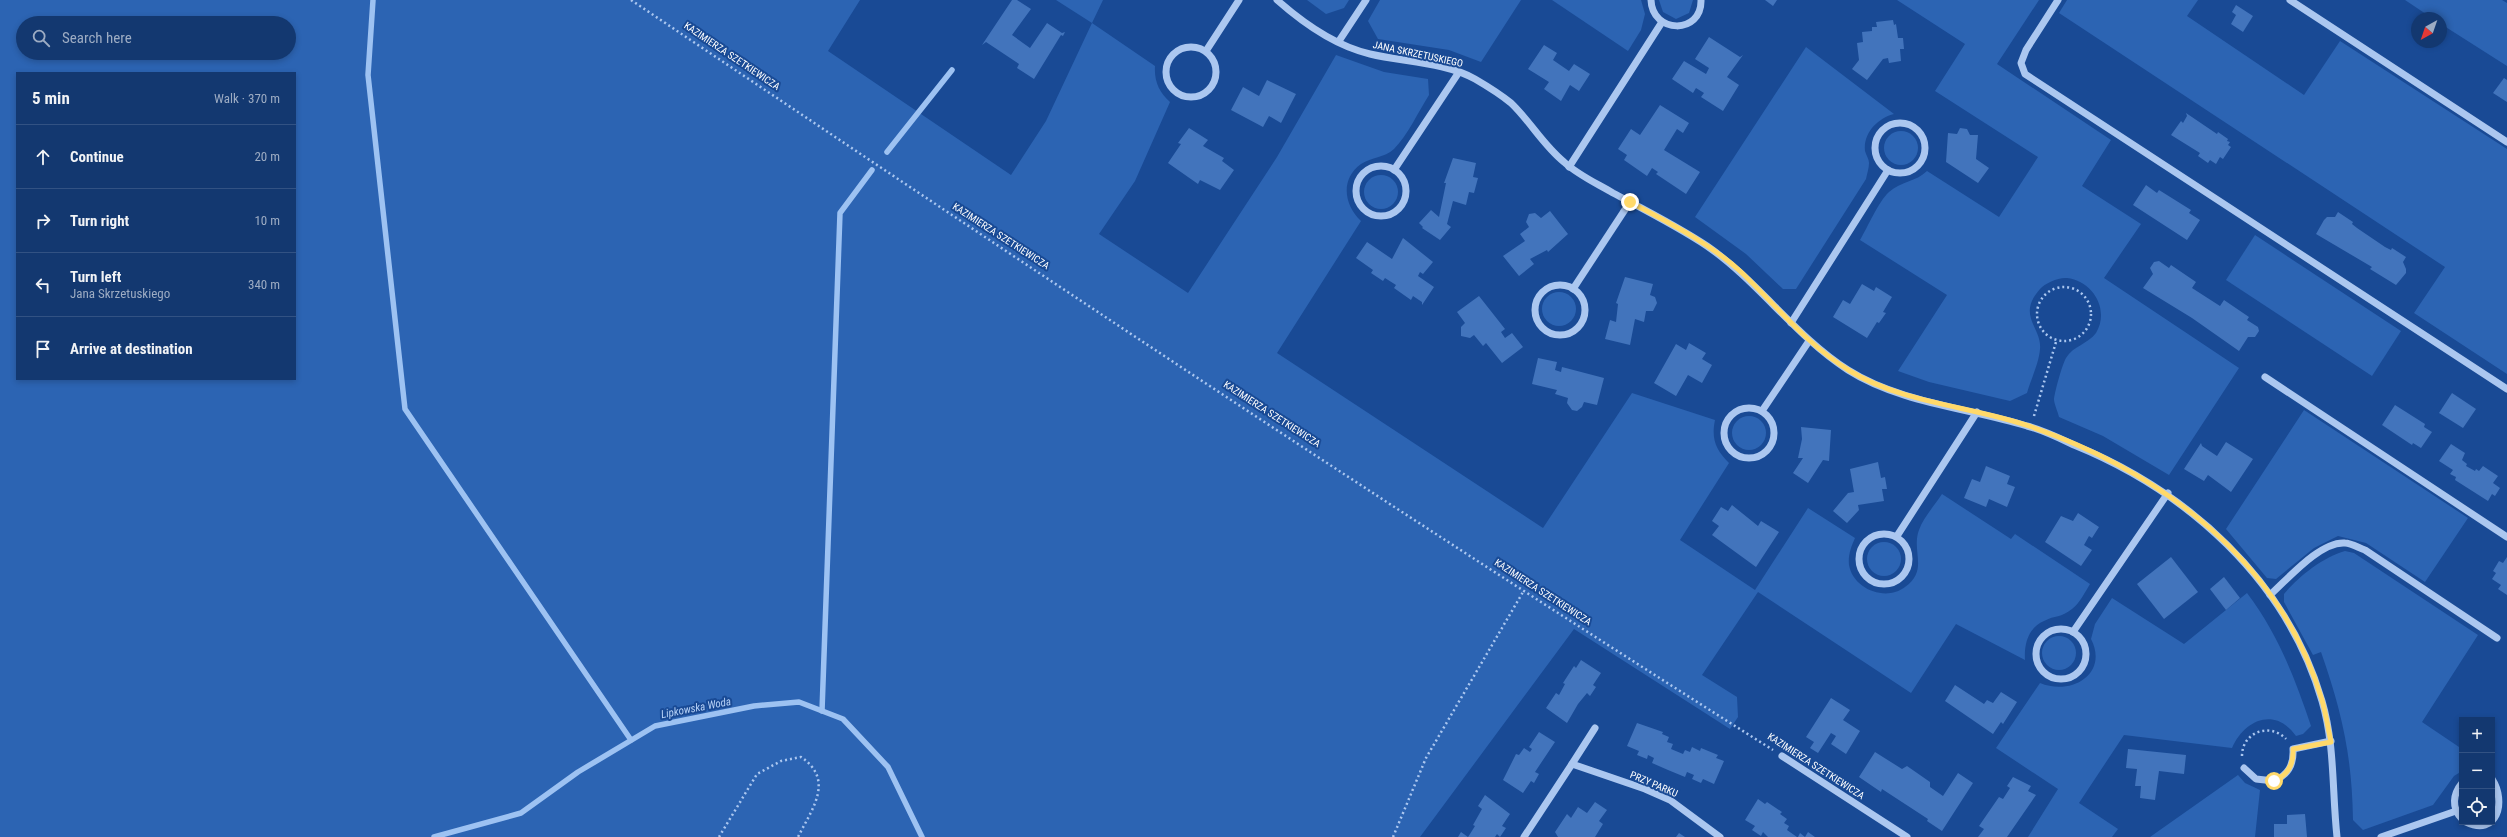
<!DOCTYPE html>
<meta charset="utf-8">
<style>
body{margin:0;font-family:"Roboto Condensed",sans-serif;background:#204378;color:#f1f3f6}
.controls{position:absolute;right:12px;bottom:12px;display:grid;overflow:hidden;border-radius:0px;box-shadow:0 2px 6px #0003}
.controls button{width:36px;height:36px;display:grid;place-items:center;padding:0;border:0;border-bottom:1px solid #325283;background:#133870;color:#f1f3f6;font:20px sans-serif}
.compass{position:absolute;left:2411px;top:12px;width:36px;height:36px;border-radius:50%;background:#133870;box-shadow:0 2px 6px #0003;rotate:220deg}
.stop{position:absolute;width:12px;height:12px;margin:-9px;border:3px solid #ffd96a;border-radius:50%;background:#fff}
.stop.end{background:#ffd96a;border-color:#fff;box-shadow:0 1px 4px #0008}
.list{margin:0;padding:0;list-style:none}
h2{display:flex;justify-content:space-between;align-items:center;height:52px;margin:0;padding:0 16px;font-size:17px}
h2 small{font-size:13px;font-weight:400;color:#9dacc3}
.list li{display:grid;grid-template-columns:26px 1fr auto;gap:12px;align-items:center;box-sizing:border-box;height:64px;padding:0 16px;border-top:1px solid #325283}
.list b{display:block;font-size:15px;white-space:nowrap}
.list p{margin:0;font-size:13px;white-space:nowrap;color:#9dacc3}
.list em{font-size:13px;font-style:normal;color:#9dacc3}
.icon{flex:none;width:22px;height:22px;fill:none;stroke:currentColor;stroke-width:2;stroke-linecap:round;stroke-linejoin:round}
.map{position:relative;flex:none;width:2507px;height:837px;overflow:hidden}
.search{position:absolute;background:#133870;box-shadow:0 2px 6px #0003;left:16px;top:16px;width:280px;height:44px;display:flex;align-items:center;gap:10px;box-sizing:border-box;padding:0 14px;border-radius:22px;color:#9dacc3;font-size:15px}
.panel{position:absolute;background:#133870;box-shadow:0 2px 6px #0003;left:16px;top:72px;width:280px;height:308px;border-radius:0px}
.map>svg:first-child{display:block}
</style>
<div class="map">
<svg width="2507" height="837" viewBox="0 0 2507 837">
<rect width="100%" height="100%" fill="#194a95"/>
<g fill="#2c64b3" fill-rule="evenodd">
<path d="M0,0H860L828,51L1011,175L1046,121L1092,23L1056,0H1103L1092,23L1155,66C1154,81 1159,92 1170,102L1135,181L1099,234L1188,293L1277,157L1336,55L1384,72L1428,79L1429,95C1418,112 1408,135 1394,149C1384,158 1372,157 1361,164C1340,179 1344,205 1361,221L1277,353L1543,528L1632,393L1715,420C1711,439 1716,450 1729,463L1680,540L1755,590L1808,508L1855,538C1851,547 1848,555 1849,565C1853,589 1886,602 1905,587C1929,570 1911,551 1919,530C1923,518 1935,505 1942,494L2011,539L2015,534L2090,584C2085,592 2080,603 2072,609C2061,618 2055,615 2044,621C2028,628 2024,644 2025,660L1956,624L1911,693L1758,592L1702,675L1737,697L1738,717L1730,729L1574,629L1420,837H0ZM23,23H289V53H23ZM17,73H295V379H17Z"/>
<path d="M1307,0H1349L1344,8L1326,14Z"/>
<path d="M1380,0H1521L1481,62L1449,50L1378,39L1368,21Z"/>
<path d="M1552,0H1641L1645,14L1641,30L1628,51Z"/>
<path d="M1659,0H1693L1689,13L1676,19L1663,12Z"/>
<path d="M1897,0H2039L1997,64L2111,140L2082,186L2141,224L2104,278L2239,368L2169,475L2103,436L2059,417C2058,412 2054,404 2054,399C2055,391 2062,365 2066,358C2073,346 2088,344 2096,333C2110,310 2093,281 2067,278C2059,277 2045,283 2040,289C2016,316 2042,327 2040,349C2039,363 2031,379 2027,393L2010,401L1929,382L1898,371L1947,295L1860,240C1868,227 1878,202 1889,192C1901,181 1916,182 1927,171L1999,217L2038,157L1935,91L1965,44Z"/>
<path d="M2067,0H2198L2187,16L2304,95L2340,41L2507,149V374L2414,313L2445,267L2059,13Z"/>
<path d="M2405,0H2502L2507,3V66L2441,24V18H2432Z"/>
<path d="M1806,47L1894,114C1878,118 1863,133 1865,151C1866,155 1869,159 1869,163C1869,168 1867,174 1866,179L1796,289H1783L1746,254L1695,217Z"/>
<circle cx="1901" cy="148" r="17"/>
<circle cx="1381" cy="192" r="17"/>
<path d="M2255,235L2401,331L2372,376L2226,280Z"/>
<circle cx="1559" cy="309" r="17"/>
<path d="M2304,410L2468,518L2425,582L2366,543L2338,536L2314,548L2276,579L2267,578L2226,529Z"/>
<circle cx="1749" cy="433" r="17"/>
<circle cx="1884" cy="559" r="17"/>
<path d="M2345,551L2354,553L2478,635L2422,722L2462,749V771L2454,776L2433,805L2363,830L2353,820C2352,756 2342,712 2321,652L2313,655L2284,602V594C2298,577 2323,557 2345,551Z"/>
<path d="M2247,593C2278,634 2295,678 2311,726L2303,734L2296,736C2275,706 2244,720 2232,748L2124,735L2079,803L2118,829L2112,837H2028L2058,789L1996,748L2040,683C2071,696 2109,674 2091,639L2095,624L2112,598L2184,644Z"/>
<circle cx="2059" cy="653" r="17"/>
<path d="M2238,775L2245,783L2260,790L2255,837H2150Z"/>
</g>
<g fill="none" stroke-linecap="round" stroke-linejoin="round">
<g stroke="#9dc2f2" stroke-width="5.5">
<path d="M373,0L368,75L405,409L631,740"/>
<path d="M887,152L952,70"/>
<path d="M822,711L840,213L872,170"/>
<path d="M434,837L521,813L578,772L655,726L754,706L799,702L843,719L888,767L922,837"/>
</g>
</g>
<g fill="#4274bc">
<path d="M1012,0H1017L1031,9L1012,35L1030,48L1047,23L1062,33L1065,32L1063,36L1061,35L1034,79L1017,68L1019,64L986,42L982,45Z"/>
<path d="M1765,0H1777L1773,6Z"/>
<path d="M2236,5L2253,16L2243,32L2231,24L2236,15L2232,12Z"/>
<path d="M1893,20L1894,25L1896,24L1898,38H1903L1904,49H1900L1901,61L1889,63L1888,58L1883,59L1867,80L1852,69L1859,60L1857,43L1863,42L1862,32L1872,31V27H1877L1876,22Z"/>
<path d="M1709,37L1740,57L1743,55L1727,77L1739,85L1723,111L1701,97L1704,93L1696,88L1693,93L1672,79L1684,61L1706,74L1709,68L1695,59Z"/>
<path d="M1544,45L1557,53L1553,60L1569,71L1574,64L1590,74L1579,91L1570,85L1561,101L1544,89L1549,82L1528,69Z"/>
<path d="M2504,78L2507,80V102L2493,93Z"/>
<path d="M1267,80L1296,94L1281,123L1269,116L1263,127L1231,110L1243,87L1259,96Z"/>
<path d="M1660,105L1689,123L1683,133L1677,129L1664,150L1700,172L1686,194L1656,174L1658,172L1652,168L1647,176L1624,160L1627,155L1618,149L1631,129L1640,135Z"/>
<path d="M2186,113L2217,134L2218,132L2228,139L2227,141L2230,142L2228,145L2231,147L2223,159L2220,157L2216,164L2210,160L2208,163L2198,156L2200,153L2171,135L2181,121L2183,123L2187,116Z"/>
<path d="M1189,128L1208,140L1203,146L1224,158L1222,161L1234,170L1220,190L1200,180L1198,184L1168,163L1181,144L1178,143Z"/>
<path d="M1960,128L1967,129L1970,135H1978L1976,159L1989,168L1978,183L1946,162L1948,133L1957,134Z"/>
<path d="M1453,158L1476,163L1473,177L1478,178L1474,193L1469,192L1466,205L1453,201L1447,224L1451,227L1440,240L1422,228L1423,227L1419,223L1431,210L1439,217L1446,183H1444Z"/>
<path d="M2146,185L2157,193L2159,190L2191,210L2189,213L2200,220L2187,240L2133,205Z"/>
<path d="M1550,211L1568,234L1548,252L1547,250L1530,259L1534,264L1519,276L1503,256L1525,241L1520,234L1529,227L1526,222L1529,214L1535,213L1541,218Z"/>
<path d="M2338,212L2353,222L2352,224L2357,228L2385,247L2391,250L2392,248L2406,257L2403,262L2406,269V273L2396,285L2370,269L2372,267L2316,234L2324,220L2327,217H2335Z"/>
<path d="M1403,238L1433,262L1423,274L1420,272L1418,276L1434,287L1422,305V302L1413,296L1411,300L1394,288L1396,285L1385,278L1383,281L1371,273L1373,270L1356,258L1367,242L1392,259Z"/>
<path d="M2159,261L2169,268L2171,265L2196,282L2192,288L2220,306L2224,300L2249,317L2247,320L2258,327L2259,331L2255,337H2248L2239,351L2192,318L2143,288L2153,274L2150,268L2154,262Z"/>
<path d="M1625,277L1653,284L1650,295L1655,297L1657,303L1653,311H1646L1644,322L1635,319L1630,345L1605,339L1610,320L1616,322L1618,304L1616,303Z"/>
<path d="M1862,284L1874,291L1876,287L1892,297L1883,312L1886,313L1879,323L1877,322L1867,338L1833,317L1843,300L1850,304Z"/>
<path d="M1479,296L1505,329L1501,332L1505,338L1512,333L1523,347L1502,363L1486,343L1483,346L1474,335L1470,338L1461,336V327L1465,323L1457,312Z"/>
<path d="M1689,343L1706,353L1702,359L1712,365L1702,383L1688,375L1676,396L1654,383L1676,344L1686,350Z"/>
<path d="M1538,358L1557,362L1555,370L1561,372L1562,367L1604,378L1597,405L1584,402L1582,407L1577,411L1572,410L1567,403L1568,398L1555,394L1557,390L1532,384Z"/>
<path d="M2452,393L2476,409L2463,428L2439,413Z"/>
<path d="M2395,405L2425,424L2424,427L2432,432L2421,448L2413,443L2412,445L2382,425Z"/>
<path d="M1801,427L1831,430L1829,461L1823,460L1808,483L1793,473L1803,458H1798L1802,439Z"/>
<path d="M2226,442L2253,459L2231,492L2208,475L2204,481L2184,469L2201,443L2202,446L2217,456Z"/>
<path d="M2451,444L2465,453L2462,460L2467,464L2466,466L2475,471L2476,469L2479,471L2483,466L2498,476L2493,483L2500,488L2495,496L2492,494L2488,501L2455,480L2456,477L2450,474L2453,470L2439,461Z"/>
<path d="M1878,462L1881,478L1885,477L1887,489H1882L1884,501L1858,505L1859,510L1847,523L1833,511L1848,493L1854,492L1850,469Z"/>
<path d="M1986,466L2010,476L2007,484L2015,487L2007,507L1989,499L1986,507L1964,498L1972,479L1980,482Z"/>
<path d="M1732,505L1758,526L1761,521L1779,532L1756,567L1712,535L1719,526L1712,521L1721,507L1728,511Z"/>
<path d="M2078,513L2099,527L2092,538L2089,536L2084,545L2092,550L2081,566L2045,542L2061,516L2073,521Z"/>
<path d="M2171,557L2198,592L2164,619L2137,584Z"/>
<path d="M2507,557V595L2498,589L2501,585L2492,579L2496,573L2493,571L2499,561L2503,563Z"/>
<path d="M2224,577L2240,598L2226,610L2210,589Z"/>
<path d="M1581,660L1601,673L1593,685L1596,687L1590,696L1587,693L1578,704L1567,723L1546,708L1556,693L1559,695L1565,684L1563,683L1574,666L1576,668Z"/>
<path d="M1955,685L1984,704L1987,700L1993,703L2001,692L2017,702L2003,724L2001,722L1993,734L1945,701Z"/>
<path d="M1831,698L1850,710L1843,720L1860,731L1846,754L1831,744L1836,736L1831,733L1818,753L1810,748L1814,742L1806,737Z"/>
<path d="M1637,723L1663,732L1662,734L1669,737L1667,742L1673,744L1671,749L1683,754L1685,750L1690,752L1692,747L1700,751L1701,748L1718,755L1716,758L1724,761L1714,784L1703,779L1701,783L1692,779L1694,775L1687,772L1685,777L1668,770L1652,763L1654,758L1648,755L1647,759L1637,755L1639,751L1627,746Z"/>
<path d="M1539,732L1555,742L1535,772L1539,774L1534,783L1531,781L1523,793L1503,780L1516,754L1519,755L1524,748L1530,752L1532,749L1529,747Z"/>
<path d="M2128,749L2186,755L2184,774L2159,771L2155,800L2140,798L2141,786H2135L2137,769L2126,768Z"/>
<path d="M1875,752L1902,769L1907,766L1930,782V787L1943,796L1958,773L1973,783L1942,831L1927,821L1928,819L1882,789L1881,792L1859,777Z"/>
<path d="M2013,777L2031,786L2028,791L2036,795L2007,837H1978L1984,829L1979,826L1999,797L2003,799L2010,788L2007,786Z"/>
<path d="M1485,795L1510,814L1502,826L1506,828L1500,837L1497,834L1495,837H1458L1461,832L1468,837L1470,834L1475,826L1473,825L1482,809L1478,806Z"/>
<path d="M1758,799L1765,804L1767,802L1782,812L1780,814L1787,819L1784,823L1789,826L1787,830L1797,837H1768L1763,832L1761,836L1752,830L1755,826L1745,820Z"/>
<path d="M1595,802L1607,810L1599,821L1603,824L1595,837H1558L1555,832L1567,814L1571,818L1578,807L1587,813Z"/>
<path d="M2305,814L2307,837H2274V824H2287V815Z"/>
<path d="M1808,832L1815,837H1798L1800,833L1805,837Z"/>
<path d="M1679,833L1685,837H1676Z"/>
</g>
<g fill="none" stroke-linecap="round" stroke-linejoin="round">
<g stroke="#abc7f0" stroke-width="2.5" stroke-dasharray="2 3" stroke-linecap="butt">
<path d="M631,0C1009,254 1388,507 1773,750"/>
<circle cx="2064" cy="314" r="27"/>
<path d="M2034,416L2056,342"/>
<path d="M2242,756C2242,732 2270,722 2286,739"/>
<path d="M719,837L757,774L781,761L801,757C835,780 812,809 798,837"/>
<path d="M1393,837L1426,758L1523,592"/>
</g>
<g stroke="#abc7f0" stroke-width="7">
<path d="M1277,0C1303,23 1335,46 1370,54C1403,62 1445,62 1475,79C1487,86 1500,94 1511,103C1530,121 1543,145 1564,162C1578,175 1596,183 1613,193C1645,210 1677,226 1707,246C1759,282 1795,336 1848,370C1900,403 1969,408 2027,426C2043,430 2059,438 2074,445C2187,491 2287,580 2322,701C2335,745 2332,791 2337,837"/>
<path d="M1651,0C1652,34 1702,35 1701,0"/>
<path d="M2058,0L2026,50L2021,63L2025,74L2507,389"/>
<path d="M2290,0L2507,142"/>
<path d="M1339,41L1366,0"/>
<circle cx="1191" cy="72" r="25"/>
<path d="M1206,51L1239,0"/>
<circle cx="1900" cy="148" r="25"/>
<circle cx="1381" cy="191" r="25"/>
<path d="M1569,167L1662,22"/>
<path d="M1394,170L1459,72"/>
<circle cx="1560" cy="310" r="25"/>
<path d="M1573,289L1630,202"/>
<path d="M1791,323L1888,170"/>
<path d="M2265,377L2507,537"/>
<circle cx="1749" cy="433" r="25"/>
<path d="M1762,411L1809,341"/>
<circle cx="1884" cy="559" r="25"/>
<path d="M1897,536L1977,412"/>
<path d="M2270,595C2287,580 2320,541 2345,543C2351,543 2359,548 2365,550L2497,638"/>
<circle cx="2061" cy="654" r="25"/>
<path d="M2073,632L2168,493"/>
<path d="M1782,756L1907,837"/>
<path d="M1572,764L1595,728"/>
<path d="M2244,768L2256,779L2274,781C2288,775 2294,765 2293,749L2331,741"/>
<path d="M2462,783C2453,794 2451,808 2462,819"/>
<path d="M2466,822C2497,837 2507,802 2492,779"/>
<path d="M1524,837L1572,764L1645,789L1670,800L1720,837"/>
<path d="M2381,837L2456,811"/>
</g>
</g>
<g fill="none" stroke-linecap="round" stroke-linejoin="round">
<path stroke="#ffd96a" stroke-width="5" d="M1630,202C1667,222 1708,242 1740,271C1776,305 1807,345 1850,371C1904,404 1973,406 2032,427C2163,473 2281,562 2322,700C2326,714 2328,728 2331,742L2293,749C2294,765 2288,775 2274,781"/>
</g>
<g text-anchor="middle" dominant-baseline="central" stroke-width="4" stroke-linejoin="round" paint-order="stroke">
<g font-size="10" fill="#fff" stroke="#194a95">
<text transform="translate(1418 54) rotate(12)">JANA SKRZETUSKIEGO</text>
<text transform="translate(732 56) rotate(34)">KAZIMIERZA SZETKIEWICZA</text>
<text transform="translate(1001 236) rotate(33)">KAZIMIERZA SZETKIEWICZA</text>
<text transform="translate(1272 414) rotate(33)">KAZIMIERZA SZETKIEWICZA</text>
<text transform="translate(1543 592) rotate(33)">KAZIMIERZA SZETKIEWICZA</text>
<text transform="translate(1816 766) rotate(33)">KAZIMIERZA SZETKIEWICZA</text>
<text transform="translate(1654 784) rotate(23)">PRZY PARKU</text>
</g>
<g font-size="11" font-style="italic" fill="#b7d2f7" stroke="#194a95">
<text transform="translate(696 708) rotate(-11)">Lipkowska Woda</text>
</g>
</g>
</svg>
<div class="controls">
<button>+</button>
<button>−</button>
<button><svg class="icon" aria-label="locate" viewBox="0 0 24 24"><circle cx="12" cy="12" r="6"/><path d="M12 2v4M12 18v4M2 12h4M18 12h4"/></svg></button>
</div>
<svg class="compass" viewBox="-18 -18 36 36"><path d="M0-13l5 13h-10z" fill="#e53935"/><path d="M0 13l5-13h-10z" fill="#9dacc3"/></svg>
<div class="stop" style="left:2274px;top:781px"></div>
<div class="stop end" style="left:1630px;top:202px"></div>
<div class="search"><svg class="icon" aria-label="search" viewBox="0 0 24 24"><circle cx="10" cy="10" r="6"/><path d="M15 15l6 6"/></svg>Search here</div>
<section class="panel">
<h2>5 min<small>Walk · 370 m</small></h2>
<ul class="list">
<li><svg class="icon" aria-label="ahead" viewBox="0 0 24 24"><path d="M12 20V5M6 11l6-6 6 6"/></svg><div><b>Continue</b></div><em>20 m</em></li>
<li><svg class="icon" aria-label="right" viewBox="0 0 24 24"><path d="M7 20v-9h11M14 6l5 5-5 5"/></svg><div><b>Turn right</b></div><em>10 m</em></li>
<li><svg class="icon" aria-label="left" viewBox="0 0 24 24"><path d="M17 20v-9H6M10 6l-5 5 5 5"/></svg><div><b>Turn left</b><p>Jana Skrzetuskiego</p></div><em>340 m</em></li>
<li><svg class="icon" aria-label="arrive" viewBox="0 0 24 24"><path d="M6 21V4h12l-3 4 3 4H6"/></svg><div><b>Arrive at destination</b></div></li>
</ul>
</section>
</div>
